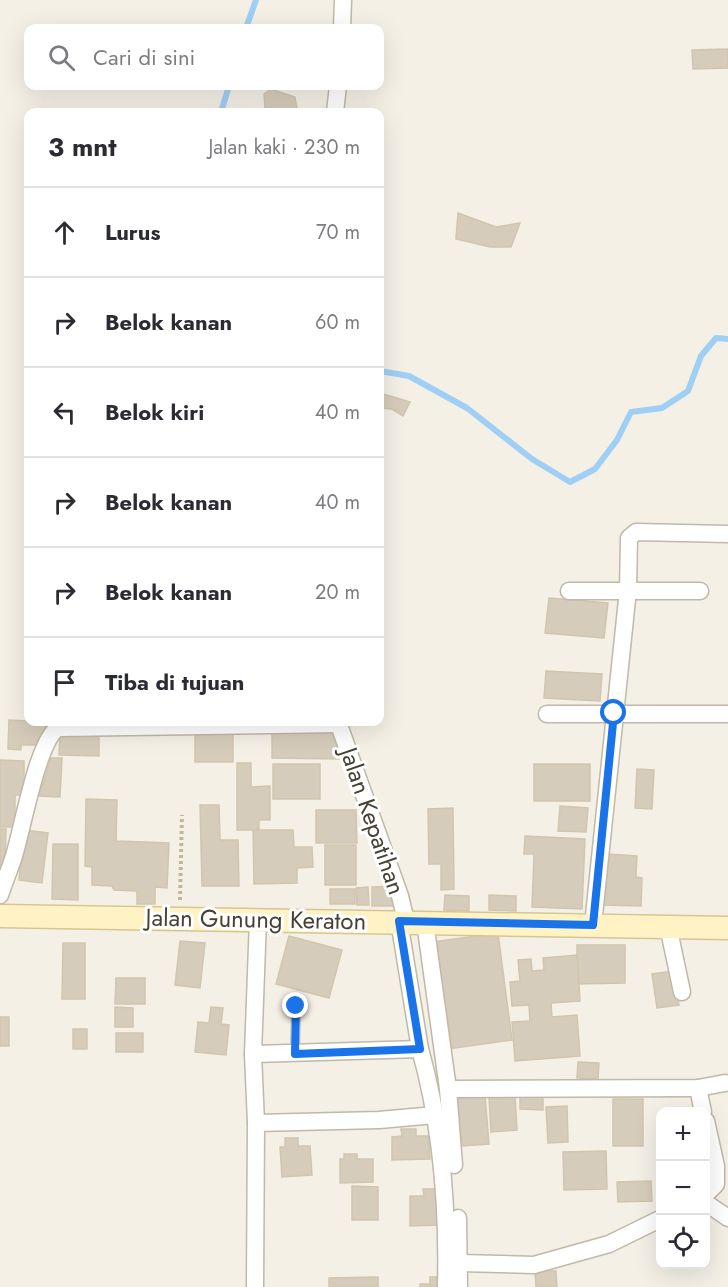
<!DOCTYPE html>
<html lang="id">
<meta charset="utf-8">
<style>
body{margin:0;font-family:Jost,sans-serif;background:#f7f7f7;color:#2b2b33}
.controls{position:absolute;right:18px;bottom:18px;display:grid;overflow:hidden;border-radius:12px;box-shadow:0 6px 24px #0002}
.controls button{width:54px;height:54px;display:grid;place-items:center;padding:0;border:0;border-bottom:2px solid #e1e1e2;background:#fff;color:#2b2b33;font:30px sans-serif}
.stop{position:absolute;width:18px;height:18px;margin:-14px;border:4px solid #1a73e8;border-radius:50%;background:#fff}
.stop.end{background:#1a73e8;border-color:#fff;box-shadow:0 2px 6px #0008}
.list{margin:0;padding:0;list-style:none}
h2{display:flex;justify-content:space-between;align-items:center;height:78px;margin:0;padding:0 24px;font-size:26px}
h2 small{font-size:20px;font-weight:400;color:#7c7c81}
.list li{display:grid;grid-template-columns:39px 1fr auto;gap:18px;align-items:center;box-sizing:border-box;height:90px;padding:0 24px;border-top:2px solid #e1e1e2}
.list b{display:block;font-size:22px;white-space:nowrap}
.list em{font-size:20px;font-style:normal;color:#7c7c81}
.icon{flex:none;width:33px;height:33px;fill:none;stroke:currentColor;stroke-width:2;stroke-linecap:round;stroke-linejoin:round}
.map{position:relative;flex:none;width:728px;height:1287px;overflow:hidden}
.search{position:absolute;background:#fff;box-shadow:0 6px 24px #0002;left:24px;top:24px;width:360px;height:66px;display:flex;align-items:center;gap:15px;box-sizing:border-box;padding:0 21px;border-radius:12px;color:#7c7c81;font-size:22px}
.panel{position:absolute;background:#fff;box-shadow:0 6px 24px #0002;left:24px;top:108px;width:360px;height:618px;border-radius:12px}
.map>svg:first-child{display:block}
</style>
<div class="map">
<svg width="728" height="1287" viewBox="0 0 728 1287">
<rect width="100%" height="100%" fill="#f4f0e6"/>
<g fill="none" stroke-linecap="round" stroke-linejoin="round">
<g stroke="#9fcff5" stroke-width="6">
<path d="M246,28L256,0"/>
<path d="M221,112L229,86"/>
<path d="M380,371L409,376L467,408L532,459L570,482L595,469L617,440L631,412L662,408L688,391L701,356L716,338L728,339"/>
</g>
</g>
<g fill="#d6ccbb" stroke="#d2c5ad" stroke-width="1.5">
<path d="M728,49V68L693,69L692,50Z"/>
<path d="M271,89L295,97L297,109L295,112H271V109L265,108L264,94Z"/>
<path d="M458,213L496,227L520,223L511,247H490L456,239Z"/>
<path d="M380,393L410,402L403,416L392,409L380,408Z"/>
<path d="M549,598L608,603L604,638L545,633Z"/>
<path d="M546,671L602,674L600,701L544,698Z"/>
<path d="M9,720L46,722L45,745H21V750L8,749Z"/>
<path d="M272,732H339V759L272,758Z"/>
<rect x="195" y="733" width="38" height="29"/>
<path d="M60,734L99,735V756L59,755Z"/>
<path d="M51,758H62L60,797L39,796Z"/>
<path d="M0,760L24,761V795H15V827H0Z"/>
<path d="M237,763H251V787L270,786V820H259V830H237Z"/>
<rect x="273" y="764" width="47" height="35"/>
<rect x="534" y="764" width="56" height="37"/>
<path d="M637,769L654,770L652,809L635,808Z"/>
<path d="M86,799L117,800L116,841L169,843L167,888L155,887V904H137V891L114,890L112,886L92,885V867L85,866Z"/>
<path d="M200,805H219L220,840H238L239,886H202Z"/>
<path d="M560,806L588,808L586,832L558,831Z"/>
<path d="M453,808L454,889L441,890V864H429L428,809Z"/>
<path d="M316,810H356L357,843H316Z"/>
<path d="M0,829H6L5,866H0Z"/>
<path d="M24,830L48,833L42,883L19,880Z"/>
<path d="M253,830H293L294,847H312L313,867L297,868V883L254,884Z"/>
<path d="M525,836L585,839L582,909L532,907L534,854H524Z"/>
<path d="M53,844H78V900L52,899Z"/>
<rect x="325" y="845" width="31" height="40"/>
<path d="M607,854L637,856L636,877L642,878L641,906L604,905Z"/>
<path d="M396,886V906H372V887Z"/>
<path d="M368,887L369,905H357L356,888Z"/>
<rect x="330" y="889" width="25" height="15"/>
<path d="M445,895L469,896V911L444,910Z"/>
<path d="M489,895L516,896V911L489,910Z"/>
<path d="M498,933L512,1040L448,1049L433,942Z"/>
<path d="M289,936L342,950L329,998L276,984Z"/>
<path d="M180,941L205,943L200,988L175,985Z"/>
<path d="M63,943H85V999H62Z"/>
<path d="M577,945H625V983L577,984Z"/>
<path d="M577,955L580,1001L551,1003L552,1017L577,1015L580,1056L515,1061L512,1022L530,1021L529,1005L512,1006L510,982L520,981L518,960L531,959L532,971L544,970L543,958Z"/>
<path d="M674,971L679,1005L657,1008L652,974Z"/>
<path d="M116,978H145V1004H115Z"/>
<path d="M115,1007L133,1008V1027H115Z"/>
<path d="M211,1007L223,1008L221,1024L229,1025L226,1055L195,1052L198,1022L209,1023Z"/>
<rect x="0" y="1017" width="9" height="29"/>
<rect x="73" y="1029" width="14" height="20"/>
<rect x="116" y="1033" width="27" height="19"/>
<path d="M578,1062L599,1063L598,1079L577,1078Z"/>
<path d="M520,1092H543V1110L520,1109Z"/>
<path d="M485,1096L489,1144L462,1146L457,1099Z"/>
<path d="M515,1097L517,1130L491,1132L489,1098Z"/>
<rect x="613" y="1099" width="30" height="47"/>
<path d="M567,1106L568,1142L548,1143L546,1107Z"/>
<path d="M401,1129H416V1136H429L430,1159L392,1160V1137L402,1136Z"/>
<path d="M285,1138H298V1146H310L312,1175L282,1177L280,1147H285Z"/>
<path d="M606,1151L607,1189L564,1190L563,1152Z"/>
<path d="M344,1154H357V1159H373V1182L340,1183V1159H344Z"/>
<path d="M651,1181L652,1201L618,1202L617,1182Z"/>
<path d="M352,1186L378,1187V1220H352Z"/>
<path d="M423,1189H438V1225L410,1226V1196H424Z"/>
<path d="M535,1271H556L557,1287H536Z"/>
<path d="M378,1277V1287H329V1278Z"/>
<path d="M430,1277H439V1287H420V1284H430Z"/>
</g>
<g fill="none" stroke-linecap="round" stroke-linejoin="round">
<g stroke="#c0b8a8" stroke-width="10">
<path id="lane" d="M295,1053L296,1006"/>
</g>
<g stroke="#c0b8a8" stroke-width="19">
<g id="street">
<path d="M342,28L343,0"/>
<path d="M335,112L338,86"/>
<path d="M569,591H700"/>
<path d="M547,714H728"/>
<path d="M338,722L400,896L406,921"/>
<path d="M0,895C4,883 9,871 13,859C22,833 37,741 58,728L339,724"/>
<path d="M399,921L420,1049"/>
<path d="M425,922L448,1089L454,1165"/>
<path d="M593,925L628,590L629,538L636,532L728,534"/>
<path d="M668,926L682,992"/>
<path d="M253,1054L420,1049C442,1127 448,1206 446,1287"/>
<path d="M698,1088L703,1112"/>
<path d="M448,1089L698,1088L725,1083"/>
<path d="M706,1121L716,1166V1184L706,1194"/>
<path d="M256,1123L379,1120L435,1115"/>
<path d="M706,1203L728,1218"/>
<path d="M458,1218L459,1287"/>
<path d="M460,1263L534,1265L609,1244L660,1219"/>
<path d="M255,1287L256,1123L253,1054L258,919"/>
</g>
</g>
<g stroke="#d7c693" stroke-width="25">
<path id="secondary" d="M0,916L728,928"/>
</g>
<path stroke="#c3b598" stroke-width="4" stroke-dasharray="3 3" stroke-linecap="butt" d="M180,900L182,815"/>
<use href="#lane" stroke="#fff" stroke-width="8"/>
<use href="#street" stroke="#fff" stroke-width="16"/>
<use href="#secondary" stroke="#fff3c5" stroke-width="22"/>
</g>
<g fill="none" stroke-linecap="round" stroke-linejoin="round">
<path stroke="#1a73e8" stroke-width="8" d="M296,1006L295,1054L420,1049L399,921L593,925L614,713"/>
</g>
<g text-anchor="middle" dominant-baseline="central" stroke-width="6" stroke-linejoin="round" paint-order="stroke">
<g font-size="24" fill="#474135" stroke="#fff">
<text transform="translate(373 821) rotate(71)">Jalan Kepatihan</text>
<text transform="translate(256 919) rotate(1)">Jalan Gunung Keraton</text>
</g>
</g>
</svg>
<div class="controls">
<button>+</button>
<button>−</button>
<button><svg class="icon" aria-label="locate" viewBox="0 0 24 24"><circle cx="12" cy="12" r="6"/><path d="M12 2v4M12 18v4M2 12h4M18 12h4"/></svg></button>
</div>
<div class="stop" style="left:614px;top:713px"></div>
<div class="stop end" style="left:296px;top:1006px"></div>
<div class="search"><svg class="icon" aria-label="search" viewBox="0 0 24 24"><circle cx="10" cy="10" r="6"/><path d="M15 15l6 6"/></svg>Cari di sini</div>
<section class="panel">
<h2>3 mnt<small>Jalan kaki · 230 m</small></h2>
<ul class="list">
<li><svg class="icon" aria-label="ahead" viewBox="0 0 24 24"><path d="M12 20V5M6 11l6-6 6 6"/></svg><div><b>Lurus</b></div><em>70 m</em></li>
<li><svg class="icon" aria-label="right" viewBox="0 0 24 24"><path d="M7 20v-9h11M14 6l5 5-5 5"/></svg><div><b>Belok kanan</b></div><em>60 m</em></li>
<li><svg class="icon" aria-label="left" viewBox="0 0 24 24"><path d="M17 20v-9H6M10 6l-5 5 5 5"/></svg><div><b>Belok kiri</b></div><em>40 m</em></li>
<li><svg class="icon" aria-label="right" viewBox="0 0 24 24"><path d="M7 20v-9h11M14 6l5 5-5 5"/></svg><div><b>Belok kanan</b></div><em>40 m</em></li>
<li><svg class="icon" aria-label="right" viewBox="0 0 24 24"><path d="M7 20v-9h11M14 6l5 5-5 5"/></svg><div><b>Belok kanan</b></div><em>20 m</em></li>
<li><svg class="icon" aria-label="arrive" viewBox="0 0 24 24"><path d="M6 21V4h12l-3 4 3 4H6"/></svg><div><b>Tiba di tujuan</b></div></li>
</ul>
</section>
</div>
